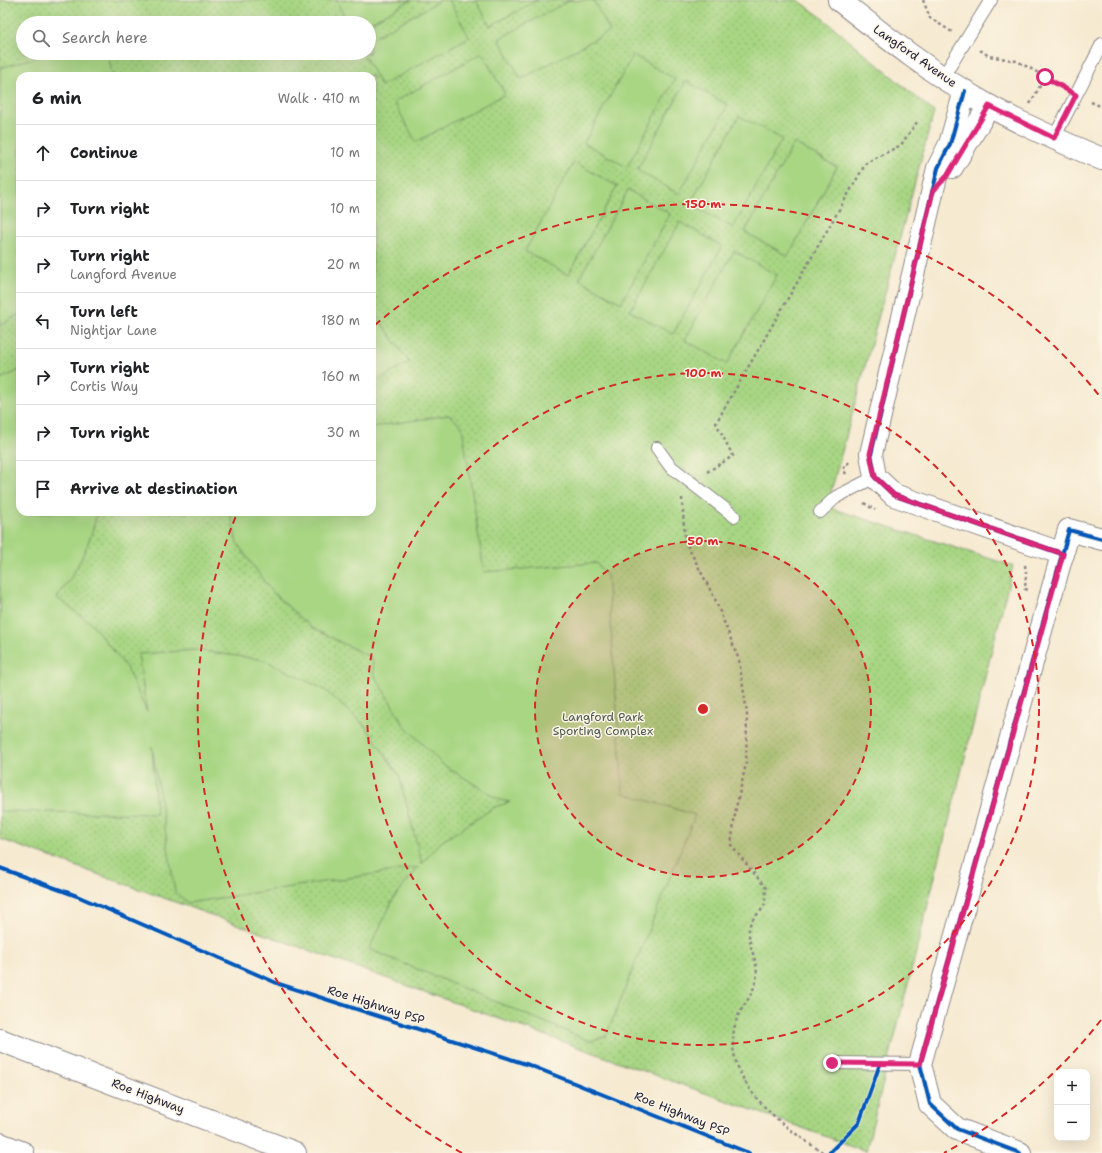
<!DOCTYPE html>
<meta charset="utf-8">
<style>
body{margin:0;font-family:"Shantell Sans",sans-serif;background:#f6f6f6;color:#202124}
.controls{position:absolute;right:12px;bottom:12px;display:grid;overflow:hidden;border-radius:8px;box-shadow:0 4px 16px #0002}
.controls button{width:36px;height:36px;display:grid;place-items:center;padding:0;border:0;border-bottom:1px solid #e0e0e0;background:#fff;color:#202124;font:20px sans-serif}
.stop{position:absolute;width:12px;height:12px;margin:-9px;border:3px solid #db2777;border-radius:50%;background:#fff}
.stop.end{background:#db2777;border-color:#fff;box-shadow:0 1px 4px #0008}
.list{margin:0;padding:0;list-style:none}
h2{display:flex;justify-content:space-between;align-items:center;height:52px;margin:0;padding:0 16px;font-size:17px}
h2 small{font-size:13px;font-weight:400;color:#757577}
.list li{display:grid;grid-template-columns:26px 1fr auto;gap:12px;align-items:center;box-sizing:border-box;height:56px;padding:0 16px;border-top:1px solid #e0e0e0}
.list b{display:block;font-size:15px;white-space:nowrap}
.list p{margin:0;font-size:13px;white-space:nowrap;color:#757577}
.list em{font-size:13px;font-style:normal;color:#757577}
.icon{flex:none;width:22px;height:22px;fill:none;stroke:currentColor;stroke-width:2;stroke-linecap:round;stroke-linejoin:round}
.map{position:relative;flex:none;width:1102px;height:1153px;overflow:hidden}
.search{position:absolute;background:#fff;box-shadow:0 4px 16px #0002;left:16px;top:16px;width:360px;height:44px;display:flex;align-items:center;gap:10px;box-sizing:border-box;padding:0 14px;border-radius:22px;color:#757577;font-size:15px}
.panel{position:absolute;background:#fff;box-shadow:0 4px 16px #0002;left:16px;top:72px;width:360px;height:444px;border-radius:12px}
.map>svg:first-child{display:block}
</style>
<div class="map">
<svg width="1102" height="1153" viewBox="0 0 1102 1153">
<defs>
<pattern id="park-dots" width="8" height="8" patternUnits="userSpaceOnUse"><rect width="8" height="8" fill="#a8d683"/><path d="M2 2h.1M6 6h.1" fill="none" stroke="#90b772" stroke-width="1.8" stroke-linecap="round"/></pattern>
</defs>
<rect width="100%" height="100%" fill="#fcf5e5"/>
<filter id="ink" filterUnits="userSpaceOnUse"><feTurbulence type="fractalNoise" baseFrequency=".025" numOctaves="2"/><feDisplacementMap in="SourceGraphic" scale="8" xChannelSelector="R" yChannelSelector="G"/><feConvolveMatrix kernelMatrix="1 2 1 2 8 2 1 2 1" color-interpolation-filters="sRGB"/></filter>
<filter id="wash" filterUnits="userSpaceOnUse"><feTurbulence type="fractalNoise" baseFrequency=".012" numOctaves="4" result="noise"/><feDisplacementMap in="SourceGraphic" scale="16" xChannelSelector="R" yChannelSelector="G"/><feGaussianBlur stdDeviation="0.9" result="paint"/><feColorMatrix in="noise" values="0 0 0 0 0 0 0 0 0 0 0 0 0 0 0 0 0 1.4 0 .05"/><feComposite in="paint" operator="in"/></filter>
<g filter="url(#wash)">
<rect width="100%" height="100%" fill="#f6ead1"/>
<path fill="url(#park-dots)" stroke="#657c5f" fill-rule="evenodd" d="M0,0H798L820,16L934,112L827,507L1013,566L866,1151L0,839ZM23,23H369V53H23ZM20,76H372V512H20Z"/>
<g fill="#a8d683" stroke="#657c5f">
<path d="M336,0H411L369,23H348Z"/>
<path d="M441,0H449L469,37L381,86L363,53H369V40Z"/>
<path d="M476,0H538L490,26Z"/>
<path d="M570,0H593L610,31L521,79L499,39Z"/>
<path d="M51,53H107L113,76H20V313L0,326V68Z"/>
<path d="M482,53L505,94L416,142L394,102Z"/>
<path d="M633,55L675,79L627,167L584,143Z"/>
<path d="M686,81L728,105L679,194L637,170Z"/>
<path d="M739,116L782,139L733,228L690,204Z"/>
<path d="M794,143L837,167L788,256L745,232Z"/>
<path d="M574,162L617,186L568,275L525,251Z"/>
<path d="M628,190L670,214L621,303L579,279Z"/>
<path d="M680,222L722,246L673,334L630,311Z"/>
<path d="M734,251L777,275L727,364L685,340Z"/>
<path d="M372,309L409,362L372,384Z"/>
<path d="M20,370V512H97C91,544 76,572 57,598L92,624L126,667L147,712L138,654L195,650L264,660L325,690L366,727L399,775L422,864L438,844L495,807L510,802L500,800L442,764L404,725L374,674L372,658L312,628L271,591L237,543L230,512H372V427L449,415L462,426L484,572L596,563L607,575L623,793L695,815L606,1036L590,1041L369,949L394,898L419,867L188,903L175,892L152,747L156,814L0,811V379Z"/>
</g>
</g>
<g filter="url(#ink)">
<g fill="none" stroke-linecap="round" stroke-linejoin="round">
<g stroke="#8c8686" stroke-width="14">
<g id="lane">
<path d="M943,77L991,0"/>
<path d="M1054,138L1102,44"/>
<path d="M657,448L670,466L734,516"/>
<path d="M820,512L836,497L875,477"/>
<path d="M833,1063L920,1064"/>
</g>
</g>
<g stroke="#8c8686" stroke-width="24">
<g id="street">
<path d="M965,91L950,144L938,168L871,454L875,477L894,495L1063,554"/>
<path d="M952,167L989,106"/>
<path d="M1020,1153L957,1129L930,1104L920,1064L1069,530L1102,539"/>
</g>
</g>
<g stroke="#8c8686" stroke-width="24">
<path id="secondary" d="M839,0C887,38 935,76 989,106C1025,126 1064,143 1102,159"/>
</g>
<g stroke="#8c8686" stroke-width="24">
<g id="highway">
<path d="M0,1040L295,1153"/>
<path d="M0,1144L23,1153"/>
</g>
</g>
<g stroke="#8c8686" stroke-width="2.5" stroke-dasharray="3 3" stroke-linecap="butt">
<path d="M923,0L930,18L952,32"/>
<path d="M980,50L989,56L1017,61L1062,86"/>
<path d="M1091,102L1102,107"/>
<path d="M1030,104L1045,77"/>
<path d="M707,472L733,456L716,423L866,163L901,145L917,122"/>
<path d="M846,474L843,469L849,462"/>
<path d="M682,498L685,541L715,599L739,660L747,713L746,764L736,808L731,845L766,888C765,893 766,901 764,906C758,917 748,918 749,934C750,955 762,965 754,987C750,1000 738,1010 735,1025C721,1082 783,1127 824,1153"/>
<path d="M864,503L875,510"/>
<path d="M1025,565L1026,573L1025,589L1029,590"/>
</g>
<use href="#lane" stroke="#fff" stroke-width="12"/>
<use href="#street" stroke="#fff" stroke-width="22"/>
<use href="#secondary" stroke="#fff" stroke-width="22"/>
<use href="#highway" stroke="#fff" stroke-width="22"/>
<g stroke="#fcf5e5" stroke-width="6">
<g id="cycleway">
<path d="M965,91L950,144L938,168L871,454L875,477L894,495L1063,554"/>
<path d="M0,868L77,896L279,984L529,1065L749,1153"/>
<path d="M829,1153L859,1123L880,1064"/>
<path d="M1020,1153L957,1129L930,1104L920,1064L1069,530L1102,539"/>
</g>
</g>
<use href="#cycleway" stroke="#0057b8" stroke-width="4"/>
</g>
</g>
<g fill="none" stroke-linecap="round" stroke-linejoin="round" filter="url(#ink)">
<path stroke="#db2777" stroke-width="5" d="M832,1063L920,1064L1063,554L894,495L875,477L870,454L933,191L947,176L989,106L1054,138L1076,95L1045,77"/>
</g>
<circle cx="703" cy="709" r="168" fill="#d62828" fill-opacity=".12"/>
<g fill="none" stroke="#d62828" stroke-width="2" stroke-dasharray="7 5">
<circle cx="703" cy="709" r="168"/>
<circle cx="703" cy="709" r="336"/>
<path d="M1101 1020A505 505 0 0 1 944 1153M462 1153A505 505 0 0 1 236 516M375 325A505 505 0 0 1 1101 398"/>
</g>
<g text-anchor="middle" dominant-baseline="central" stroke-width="3" stroke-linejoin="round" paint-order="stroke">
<g font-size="12" fill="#22223b" stroke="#fcf5e5">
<text transform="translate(915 56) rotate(35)">Langford Avenue</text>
<text transform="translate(376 1005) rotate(18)">Roe Highway PSP</text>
<text transform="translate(148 1096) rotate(21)">Roe Highway</text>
<text transform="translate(682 1114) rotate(22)">Roe Highway PSP</text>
</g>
<g font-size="12" fill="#4a5851" stroke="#fcf5e5">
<text x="603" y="717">Langford Park<tspan x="603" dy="14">Sporting Complex</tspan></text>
</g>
</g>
<circle cx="703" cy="709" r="6" fill="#d62828" stroke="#fcf5e5" stroke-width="2"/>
<g font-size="12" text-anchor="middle" font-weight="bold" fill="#d62828" stroke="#fcf5e5" stroke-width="3" stroke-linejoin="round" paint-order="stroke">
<text x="703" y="208">150 m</text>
<text x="703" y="377">100 m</text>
<text x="703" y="545">50 m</text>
</g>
</svg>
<div class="controls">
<button>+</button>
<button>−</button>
</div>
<div class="stop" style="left:1045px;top:77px"></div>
<div class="stop end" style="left:832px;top:1063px"></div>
<div class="search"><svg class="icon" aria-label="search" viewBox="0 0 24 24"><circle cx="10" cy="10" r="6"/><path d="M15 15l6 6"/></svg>Search here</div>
<section class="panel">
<h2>6 min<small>Walk · 410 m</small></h2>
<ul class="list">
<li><svg class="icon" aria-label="ahead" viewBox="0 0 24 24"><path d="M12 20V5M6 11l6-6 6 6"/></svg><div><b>Continue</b></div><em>10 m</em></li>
<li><svg class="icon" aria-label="right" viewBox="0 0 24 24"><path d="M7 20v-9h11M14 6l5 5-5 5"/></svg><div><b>Turn right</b></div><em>10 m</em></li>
<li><svg class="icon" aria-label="right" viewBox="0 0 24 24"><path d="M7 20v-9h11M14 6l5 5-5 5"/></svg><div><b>Turn right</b><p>Langford Avenue</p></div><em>20 m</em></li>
<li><svg class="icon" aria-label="left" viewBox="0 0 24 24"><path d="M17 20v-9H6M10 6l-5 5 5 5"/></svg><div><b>Turn left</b><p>Nightjar Lane</p></div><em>180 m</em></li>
<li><svg class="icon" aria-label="right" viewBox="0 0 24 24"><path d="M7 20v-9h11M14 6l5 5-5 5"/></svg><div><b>Turn right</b><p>Cortis Way</p></div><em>160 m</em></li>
<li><svg class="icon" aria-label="right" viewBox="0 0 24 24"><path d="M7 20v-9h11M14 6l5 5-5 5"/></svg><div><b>Turn right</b></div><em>30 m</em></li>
<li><svg class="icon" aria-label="arrive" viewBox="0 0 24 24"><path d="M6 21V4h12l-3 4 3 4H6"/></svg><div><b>Arrive at destination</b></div></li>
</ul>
</section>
</div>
